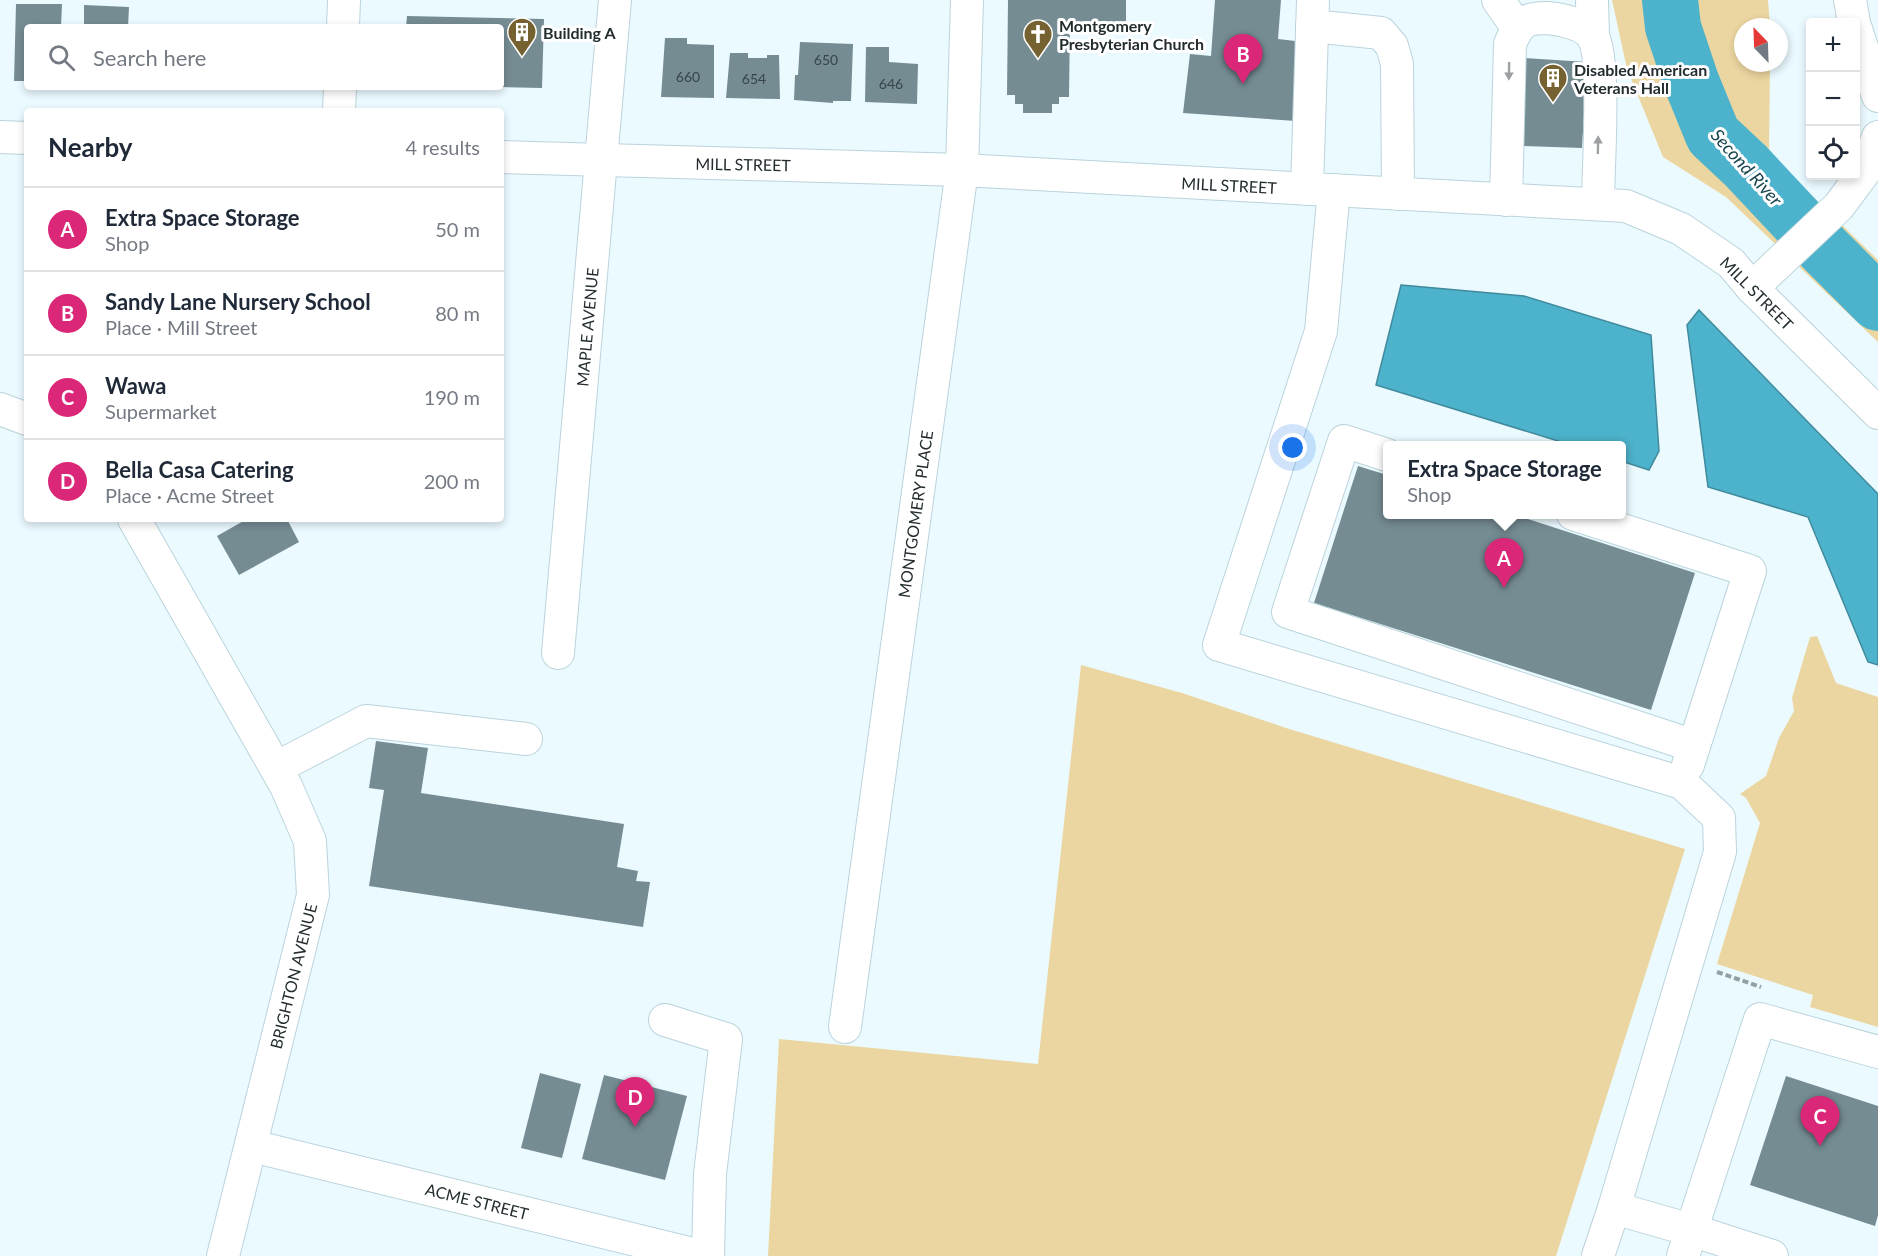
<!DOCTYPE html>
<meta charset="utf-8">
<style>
body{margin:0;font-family:Lato,sans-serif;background:#f2f2f3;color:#1f2937}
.controls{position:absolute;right:18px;top:18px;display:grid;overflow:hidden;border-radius:6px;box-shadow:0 3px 9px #0003}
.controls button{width:54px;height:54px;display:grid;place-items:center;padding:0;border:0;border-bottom:2px solid #e0e1e3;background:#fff;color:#1f2937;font:30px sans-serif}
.compass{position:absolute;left:1734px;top:18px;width:54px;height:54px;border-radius:50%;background:#fff;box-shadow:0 3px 9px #0003;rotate:337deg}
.you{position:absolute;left:1293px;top:448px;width:21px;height:21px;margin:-15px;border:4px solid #fff;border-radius:50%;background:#1a73e8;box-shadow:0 0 0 9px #1a73e833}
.badge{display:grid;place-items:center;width:39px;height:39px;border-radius:50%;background:#db2777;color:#fff;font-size:20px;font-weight:700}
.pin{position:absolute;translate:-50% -50px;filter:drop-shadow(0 2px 3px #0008)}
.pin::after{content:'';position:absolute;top:32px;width:21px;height:18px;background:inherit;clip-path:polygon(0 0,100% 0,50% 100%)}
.popup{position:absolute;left:1383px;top:441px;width:243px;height:78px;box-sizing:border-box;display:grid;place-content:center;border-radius:6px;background:#fff;filter:drop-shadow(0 2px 4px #0005);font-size:20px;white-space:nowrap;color:#747a83}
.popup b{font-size:22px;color:#1f2937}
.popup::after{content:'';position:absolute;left:50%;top:100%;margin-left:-12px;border:12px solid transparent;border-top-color:#fff}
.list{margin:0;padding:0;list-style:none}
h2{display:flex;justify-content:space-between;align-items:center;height:78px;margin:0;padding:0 24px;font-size:26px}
h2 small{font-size:20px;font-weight:400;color:#747a83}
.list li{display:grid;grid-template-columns:39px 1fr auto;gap:18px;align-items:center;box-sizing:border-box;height:84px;padding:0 24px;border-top:2px solid #e0e1e3}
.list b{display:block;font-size:22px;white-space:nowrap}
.list p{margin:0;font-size:20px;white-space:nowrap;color:#747a83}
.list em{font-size:20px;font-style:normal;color:#747a83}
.icon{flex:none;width:33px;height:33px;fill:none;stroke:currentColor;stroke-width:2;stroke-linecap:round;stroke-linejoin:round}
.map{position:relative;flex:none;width:1878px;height:1256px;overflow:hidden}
.search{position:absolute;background:#fff;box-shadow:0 3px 9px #0003;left:24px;top:24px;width:480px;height:66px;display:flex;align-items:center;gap:15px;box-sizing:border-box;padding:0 21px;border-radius:6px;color:#747a83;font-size:22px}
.panel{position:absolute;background:#fff;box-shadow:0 3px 9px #0003;left:24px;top:108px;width:480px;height:414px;border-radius:6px}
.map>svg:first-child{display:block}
</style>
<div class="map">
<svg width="1878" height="1256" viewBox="0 0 1878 1256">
<rect width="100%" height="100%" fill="#ebfaff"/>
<g fill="#ebd5a0">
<path d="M1612,0H1768L1770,27H1743V63H1770L1769,154L1878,260V342L1726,197L1663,157L1627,69Z"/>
<path d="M1817,636L1836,683L1878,697V1027L1810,1007L1813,995L1717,964L1760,823L1746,798L1740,794L1766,776L1779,738L1794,711L1792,698L1810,637Z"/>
<path d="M1081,665L1182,693L1286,728L1685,849L1556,1256H768L779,1039L1038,1064Z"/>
</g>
<g fill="#4db2cb" stroke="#408a9c" stroke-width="1.5">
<path d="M1401,285L1524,296L1651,335L1659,451L1649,470L1621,461V446L1571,445L1376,385Z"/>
<path d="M1699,310L1878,494V665L1868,662L1808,517L1708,487L1687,325Z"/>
</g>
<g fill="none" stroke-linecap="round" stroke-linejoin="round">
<path stroke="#4db2cb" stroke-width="56" d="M1670,0L1673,27L1691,81L1713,135L1746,166L1820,245L1878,303"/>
</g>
<g fill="#758c93">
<path d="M1008,0H1126V24L1070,23L1069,97H1059V104H1052V113H1023V104H1015V95H1007Z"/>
<path d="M1215,0H1281L1278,39L1304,42L1296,121L1183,113L1190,54L1211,56Z"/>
<path d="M16,4H62L61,27H27V81H14Z"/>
<path d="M84,5L129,7L128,27H84Z"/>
<path d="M407,16L544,19L542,88L501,87V27H406Z"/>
<path d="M665,38H687V44L714,45V98L661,97Z"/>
<path d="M800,42L853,44L851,101H833V103L794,100L795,75H798Z"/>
<path d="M866,47H889V62L918,64L917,104L865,102Z"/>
<path d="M730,53H748V58H767V55H779L780,99L726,98Z"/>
<path d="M1524,58L1587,62L1582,148L1521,146Z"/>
<path d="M1358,466L1387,475V514H1512L1695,573L1651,710L1314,603Z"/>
<path d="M247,519H287L299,542L239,575L217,536Z"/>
<path d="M376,741L428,748L421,793L624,824L617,867L638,871L636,881L650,882L643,927L369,886L384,790L369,788Z"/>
<path d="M540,1073L581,1084L562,1158L521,1148Z"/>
<path d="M604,1075L687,1096L665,1180L582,1159Z"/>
<path d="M1786,1076L1878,1106V1215L1875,1226L1750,1185Z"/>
</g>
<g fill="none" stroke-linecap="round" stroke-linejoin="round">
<g stroke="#bad4db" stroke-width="34">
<g id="minor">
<path d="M1498,0L1517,27"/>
<path d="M1592,0L1593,37"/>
<path d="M1850,0L1854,22"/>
<path d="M1312,26L1381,33L1392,46L1397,64L1398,194"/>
<path d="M343,27L344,0"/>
<path d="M1856,29L1878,96"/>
<path d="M339,111L340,87"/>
<path d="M0,137L27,138"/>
<path d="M501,157L962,170L1626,206L1681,229L1731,263L1752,288L1878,413"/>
<path d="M1307,189L1313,0"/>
<path d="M1334,190L1321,331L1219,645L1682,783L1719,818L1720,852L1614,1208L1598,1256"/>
<path d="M1506,200L1510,44C1519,23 1523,18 1547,18C1561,19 1585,24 1593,37C1606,59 1598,172 1598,203"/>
<path d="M1752,288L1839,206L1865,171L1878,137"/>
<path d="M0,409L27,419"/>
<path d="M1387,455L1344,441L1288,612L1694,746"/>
<path d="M1573,514L1750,571L1688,765"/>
<path d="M134,519L286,786L310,841L313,895L223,1256"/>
<path d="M558,653L615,0"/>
<path d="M276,768L366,721L526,739"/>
<path d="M665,1020L726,1039L710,1174L708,1256"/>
<path d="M845,1027L962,170L967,0"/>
<path d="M252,1146L701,1256"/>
<path d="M1614,1208L1691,1230L1772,1256"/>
<path d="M1683,1256L1760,1019L1878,1052"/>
</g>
</g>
<path stroke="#929fa3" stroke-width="4" stroke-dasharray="6 3" stroke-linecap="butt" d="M1717,972L1761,987"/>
<use href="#minor" stroke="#fff" stroke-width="32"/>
</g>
<defs><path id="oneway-solid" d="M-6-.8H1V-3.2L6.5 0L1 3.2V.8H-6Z" transform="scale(1.5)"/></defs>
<g fill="#9ca0a2">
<use href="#oneway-solid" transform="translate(1509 71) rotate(91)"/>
<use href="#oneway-solid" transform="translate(1598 145) rotate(-89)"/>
</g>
<defs>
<g id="building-pin" transform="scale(1.5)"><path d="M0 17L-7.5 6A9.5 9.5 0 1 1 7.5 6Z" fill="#766231" stroke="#fff"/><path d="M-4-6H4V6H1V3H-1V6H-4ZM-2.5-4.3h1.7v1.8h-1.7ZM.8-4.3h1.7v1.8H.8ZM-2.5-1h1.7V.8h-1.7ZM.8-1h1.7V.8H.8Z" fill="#fff"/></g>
<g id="church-pin" transform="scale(1.5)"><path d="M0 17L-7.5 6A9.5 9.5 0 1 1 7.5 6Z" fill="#766231" stroke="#fff"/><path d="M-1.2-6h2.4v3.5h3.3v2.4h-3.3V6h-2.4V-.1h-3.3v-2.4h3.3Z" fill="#fff"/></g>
</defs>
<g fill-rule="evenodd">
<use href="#building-pin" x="522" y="32"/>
<use href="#church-pin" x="1038" y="34"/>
<use href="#building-pin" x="1553" y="78"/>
</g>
<g text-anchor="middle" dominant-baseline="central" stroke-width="6" stroke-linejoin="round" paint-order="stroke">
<g font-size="14" fill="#384549">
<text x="826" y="59">650</text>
<text x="688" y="76">660</text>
<text x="754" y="78">654</text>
<text x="891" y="83">646</text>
</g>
<g font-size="16" font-weight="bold" fill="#232d30" stroke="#fff" text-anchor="start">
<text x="1059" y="25">Montgomery<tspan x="1059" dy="18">Presbyterian Church</tspan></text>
<text x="543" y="32">Building A</text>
<text x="1574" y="69">Disabled American<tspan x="1574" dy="18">Veterans Hall</tspan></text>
</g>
<g font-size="16" fill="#232d30" stroke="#fff">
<text transform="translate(743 164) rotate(1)">MILL STREET</text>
<text transform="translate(1229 185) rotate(3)">MILL STREET</text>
<text transform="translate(1757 293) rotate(45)">MILL STREET</text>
<text transform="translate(587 327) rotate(-85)">MAPLE AVENUE</text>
<text transform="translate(915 514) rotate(-82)">MONTGOMERY PLACE</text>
<text transform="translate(293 976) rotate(-76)">BRIGHTON AVENUE</text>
<text transform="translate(477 1201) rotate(14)">ACME STREET</text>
</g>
<g font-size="18" font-style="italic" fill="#184550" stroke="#fff">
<text transform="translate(1747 167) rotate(48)">Second River</text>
</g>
</g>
</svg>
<div class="controls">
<button>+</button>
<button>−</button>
<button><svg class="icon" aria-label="locate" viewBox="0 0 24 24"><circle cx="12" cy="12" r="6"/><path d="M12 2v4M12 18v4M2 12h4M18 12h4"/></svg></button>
</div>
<svg class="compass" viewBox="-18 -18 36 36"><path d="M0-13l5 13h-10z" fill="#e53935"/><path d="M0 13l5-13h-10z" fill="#747a83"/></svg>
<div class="you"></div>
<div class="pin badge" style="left:1504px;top:588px">A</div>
<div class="popup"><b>Extra Space Storage</b>Shop</div>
<div class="pin badge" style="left:1243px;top:84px">B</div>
<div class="pin badge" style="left:1820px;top:1146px">C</div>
<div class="pin badge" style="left:635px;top:1127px">D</div>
<div class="search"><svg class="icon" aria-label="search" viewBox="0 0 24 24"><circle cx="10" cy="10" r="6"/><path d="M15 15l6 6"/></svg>Search here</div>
<section class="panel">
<h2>Nearby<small>4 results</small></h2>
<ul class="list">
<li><span class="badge">A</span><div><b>Extra Space Storage</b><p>Shop</p></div><em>50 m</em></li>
<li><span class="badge">B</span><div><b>Sandy Lane Nursery School</b><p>Place · Mill Street</p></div><em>80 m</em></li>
<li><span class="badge">C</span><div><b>Wawa</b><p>Supermarket</p></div><em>190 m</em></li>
<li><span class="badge">D</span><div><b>Bella Casa Catering</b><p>Place · Acme Street</p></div><em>200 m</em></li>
</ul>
</section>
</div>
